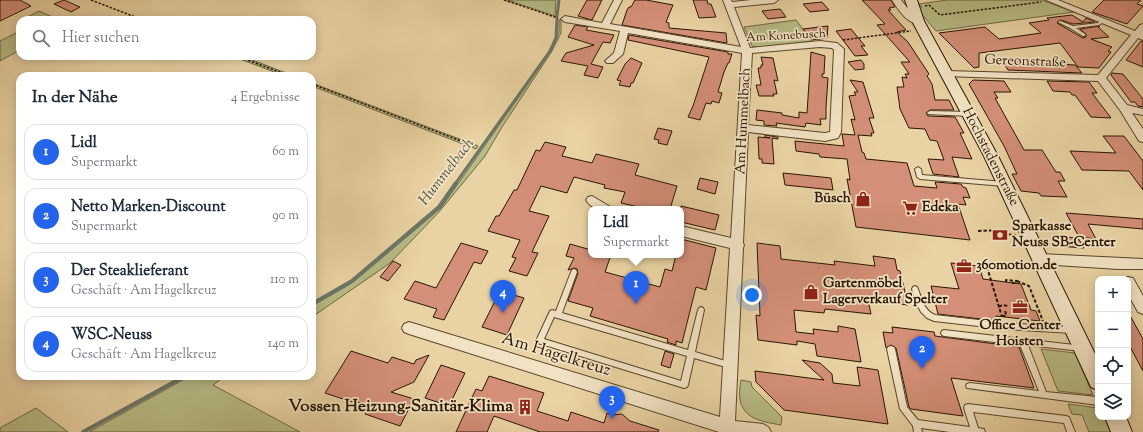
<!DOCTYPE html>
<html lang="de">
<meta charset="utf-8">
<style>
body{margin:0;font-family:"Sorts Mill Goudy",serif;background:#f6f6f7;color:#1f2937}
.controls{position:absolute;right:12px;bottom:12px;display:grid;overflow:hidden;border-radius:8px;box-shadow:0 2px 10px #0003}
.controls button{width:36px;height:36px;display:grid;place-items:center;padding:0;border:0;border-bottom:1px solid #e0e1e3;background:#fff;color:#1f2937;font:20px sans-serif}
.you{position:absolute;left:752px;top:295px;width:14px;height:14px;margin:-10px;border:3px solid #fff;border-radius:50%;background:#1a73e8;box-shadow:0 0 0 6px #1a73e833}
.badge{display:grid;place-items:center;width:26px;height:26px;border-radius:50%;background:#2563eb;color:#fff;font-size:13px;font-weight:700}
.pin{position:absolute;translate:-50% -33px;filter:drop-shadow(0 1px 2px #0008)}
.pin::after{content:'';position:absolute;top:21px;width:14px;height:12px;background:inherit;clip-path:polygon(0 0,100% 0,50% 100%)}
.popup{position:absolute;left:588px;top:206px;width:96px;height:52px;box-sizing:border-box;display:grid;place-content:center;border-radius:8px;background:#fff;filter:drop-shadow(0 1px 3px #0005);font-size:13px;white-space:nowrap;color:#747a83}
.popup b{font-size:15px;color:#1f2937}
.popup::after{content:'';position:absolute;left:50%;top:100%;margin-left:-8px;border:8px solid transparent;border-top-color:#fff}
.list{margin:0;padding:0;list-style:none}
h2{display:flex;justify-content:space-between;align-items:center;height:52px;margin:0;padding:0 16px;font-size:17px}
h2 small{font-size:13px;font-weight:400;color:#747a83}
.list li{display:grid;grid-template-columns:26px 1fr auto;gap:12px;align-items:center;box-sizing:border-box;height:56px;margin:0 8px 8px;padding:0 8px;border:1px solid #e0e1e3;border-radius:12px}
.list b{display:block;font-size:15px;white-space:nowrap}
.list p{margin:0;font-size:13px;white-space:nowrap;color:#747a83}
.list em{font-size:13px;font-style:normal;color:#747a83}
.icon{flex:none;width:22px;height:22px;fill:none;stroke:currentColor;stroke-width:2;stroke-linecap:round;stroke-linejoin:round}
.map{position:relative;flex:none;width:1143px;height:432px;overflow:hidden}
.search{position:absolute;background:#fff;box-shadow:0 2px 10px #0003;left:16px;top:16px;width:300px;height:44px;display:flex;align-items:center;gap:10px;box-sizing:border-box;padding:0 14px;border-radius:12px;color:#747a83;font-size:15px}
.panel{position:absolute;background:#fff;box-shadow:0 2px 10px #0003;left:16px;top:72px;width:300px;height:308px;border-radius:12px}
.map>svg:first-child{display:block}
</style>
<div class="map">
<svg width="1143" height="432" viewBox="0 0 1143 432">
<rect width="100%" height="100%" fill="#e9d2a3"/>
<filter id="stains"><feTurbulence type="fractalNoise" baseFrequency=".005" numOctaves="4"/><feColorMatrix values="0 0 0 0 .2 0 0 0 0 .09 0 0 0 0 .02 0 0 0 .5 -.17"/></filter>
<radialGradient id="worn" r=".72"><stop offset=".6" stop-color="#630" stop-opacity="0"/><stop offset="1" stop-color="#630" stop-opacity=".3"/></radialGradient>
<g fill="#b7bb85" stroke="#706844">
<path d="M507,0H556L555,16Z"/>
<path d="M947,0H1042L1074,12L936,31L920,12L919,7H922L919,4Z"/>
<path d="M39,11L59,20H22Z"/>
<path d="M559,20H561V33L552,51L502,127L485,156L439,212L390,263L312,317V306L352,283L441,208L551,51L559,32Z"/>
<path d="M796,20L812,41L760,49L752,46L744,27Z"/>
<path d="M20,31V50L0,61V41Z"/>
<path d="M232,56H242L294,76H285Z"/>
<path d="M312,83L478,146L476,149L312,86Z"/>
<path d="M1041,349L1075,353L1093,395L1058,391Z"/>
<path d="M190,376H225L213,385L300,432H89Z"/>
<path d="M741,380L751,382L752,387L782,417L781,425C765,422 744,420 740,400C739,394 740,386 741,380Z"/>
<path d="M1068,404L1098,408V417H1104L1111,432H1089L1082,415L1072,414Z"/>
<path d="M36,408L68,432H0V428Z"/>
</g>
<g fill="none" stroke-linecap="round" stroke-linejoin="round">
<g stroke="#6c7667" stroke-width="3">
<path d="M557,16L559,0"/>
<path d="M455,184L550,51L556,38L557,19"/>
</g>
<g stroke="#6c7667" stroke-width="4">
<path d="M312,304L352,281L439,207L456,183"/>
<path d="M83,432L185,376"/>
</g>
</g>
<g fill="#d38f77" stroke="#2a1602">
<path d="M0,0H20L31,6L0,21Z"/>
<path d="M64,0L80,7L71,12L54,4Z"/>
<path d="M587,0H602L592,20L578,16Z"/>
<path d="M635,0H646L673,5L666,22L669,23V28L726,33L727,43L622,25L627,10L629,7H631Z"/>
<path d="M693,0H707L708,4H711L716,17L699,18Z"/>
<path d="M862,0H891L895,7L889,8L891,10H888L906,30L897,32L908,42L929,74L927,76L932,84L935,100H949L954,110H930L926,113L928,116L955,117L964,133H960L972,159L952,157L959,177L933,174L928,159L944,160L937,141L930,140L925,129L909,128L900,109L897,87H904L902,77L907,78L905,74H909L901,62H910L877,25L885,24Z"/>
<path d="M1104,0H1141L1137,4L1143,6L1127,24L1092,12Z"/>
<path d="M822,2L829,10L810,12L803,4Z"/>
<path d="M780,9L786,17L768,19L762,11Z"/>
<path d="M1072,15L1083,22L1086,18L1095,22L1073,24L1061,20L1057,23L1083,38L1086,37V34L1080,29L1100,26L1098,27L1109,37L1091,39L1112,47L1108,51L1111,52L1099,68L1078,67L1060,43L979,53V67L974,68L939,33L985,27L999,39L1041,33L1029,23L1049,20L1047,18Z"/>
<path d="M575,25L588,27L586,30L614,35L610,43L603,42L591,64L603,67L598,78L584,75L588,66L561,61L566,53L594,45L568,37Z"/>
<path d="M828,26L827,38L812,40L803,29Z"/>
<path d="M851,29L865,46H861L868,55L855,56L836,31Z"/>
<path d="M629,35L728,52V54H732L729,63H728L724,72L718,92L722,93L719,103L712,101L711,104L706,103L700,120L688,117L693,106L709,57L628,40Z"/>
<path d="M1141,41H1143V67L1126,60Z"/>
<path d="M811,52L825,56L824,74H822V77L828,78L826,107V119H820L821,125L806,123L805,127L776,123L777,126L764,125V121L756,120L757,110L782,113V115L799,118V112L807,113Z"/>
<path d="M761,57L773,58L778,81L774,80L777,94H773L774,96H759L756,85H761L758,68H761V65H763Z"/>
<path d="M631,58L642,63L633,83H631L630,87L619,85L621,81L617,80L625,64Z"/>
<path d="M861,60L864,64V69L855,70L848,62Z"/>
<path d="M1002,61L1075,65L1082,73L1008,70Z"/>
<path d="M1112,73L1123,74L1143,99V107L1138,106L1135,102H1131L1111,75Z"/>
<path d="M850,80L863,82L874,118H869L874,133H871L872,136L858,135L862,152L864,153L866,159L907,163L914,186L937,188L935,182L961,184L963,187L966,188L970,198L963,197L966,205L958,204L970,240L856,227L847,179L850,180L847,159L820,157L819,154L796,151L795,141L844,146L842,134L855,135L851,119L855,120L849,96L856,95L854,92H858Z"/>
<path d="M973,80L1004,81L1011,92H994L998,98H995L1024,150H1042L1056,172H1060L1065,181H1058L1067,197L1041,196L1039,193L1021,191L1012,174H1017L1004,146L969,84Z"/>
<path d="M1047,81L1089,82L1097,93H1092L1111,118L1091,117L1075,95H1072L1070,92L1053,91Z"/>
<path d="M658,128L672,131L667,145L658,143L659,140L654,139Z"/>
<path d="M765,135L778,137V139L772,138L774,164L762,163V159H759L758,137L770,138L765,137Z"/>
<path d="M1103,136H1124L1143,161V190L1129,171L1082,170L1070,151L1116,153Z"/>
<path d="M545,142L566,147L562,156L592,163L596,154L639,164L635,175L677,186L670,209H647L621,203L625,192L604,188L605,185L574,177L567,193L541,186L529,211L549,216L532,252L538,253L527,276L509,271L516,258L512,257L520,240L488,231L496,216H499L514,190H517L536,150L540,151Z"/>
<path d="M783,173L831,178L833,190L785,185Z"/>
<path d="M700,178L718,182L715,194L697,189Z"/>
<path d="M681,206L719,215L715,230L681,222Z"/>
<path d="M1066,213L1143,219V229L1088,224L1096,239L1079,237Z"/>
<path d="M1053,236L1078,238L1084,248L1058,246Z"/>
<path d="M681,239L716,248L706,290L696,287L682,343L676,341V345L667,342L668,339L590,316L593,308L568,301L578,273L577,269L575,268L568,270L574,258L566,256L570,244L591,250V255H611L605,272L660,287L665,269L672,271L676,255H681Z"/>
<path d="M461,243L488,251L481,264L474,262L444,320L433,317L437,309L404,299L415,281L436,288Z"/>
<path d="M757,243L780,246L781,259L835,265L834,261L875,266L873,256L895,259L897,270L900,271L908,305L868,300L871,314L825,309L824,313L794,310L796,332L814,334L813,329L838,332V326L855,329L861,362L817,356L815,344L797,341V345L758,340L756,315L760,316Z"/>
<path d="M393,261L401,265L388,281L380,277Z"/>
<path d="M951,263L979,266L983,279L1021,284L1031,310L1036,311L1040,321L996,316L998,321L938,314L931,286L959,289Z"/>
<path d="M500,291L524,298L507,335L482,327Z"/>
<path d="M1128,312L1143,339V371L1128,343Z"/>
<path d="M892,327L934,332L935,336L1019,347L1034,388L951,378L963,416L911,409L909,407L896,348L891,345L886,348L883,332L893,333Z"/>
<path d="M351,351L388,363L392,357L414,364L416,360L429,355L414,382L391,392L414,399L400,426L365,414L370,406L353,401L352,402L325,393Z"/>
<path d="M665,351L674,354L670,368L661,365Z"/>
<path d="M802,360L820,363L832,374L833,383L860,386L857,367L878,370L888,424L784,410L756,382L755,371L824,380Z"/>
<path d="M441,365L465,373L449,406L425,398Z"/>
<path d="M489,376L544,393L537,411L568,421L571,412L604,423L607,413L612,415L622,414L630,421L659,430L658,432H540L494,416L487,432H456L474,393L476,389L482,391Z"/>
</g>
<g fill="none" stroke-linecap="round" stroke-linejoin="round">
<g stroke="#5a452a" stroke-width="2">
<g id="lane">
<path d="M1101,20H1105V21L1099,25L1076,28L1085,34V36H1083L1070,28L1058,22L1060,21L1073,26L1098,23Z"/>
<path d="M930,111L969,112L972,114L969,116L928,114L927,113Z"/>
<path d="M918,167L921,169L922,175L1004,182L1007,184L1004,186L920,179L917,177L915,169Z"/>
<path d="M574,269L576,270L577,272L562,313L688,350L698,310L699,308L701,307L703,308L704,310L695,352L732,363L733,365L732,367L729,368L694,358L688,385L687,387L684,388L538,343L536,341L550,311L552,310L556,311L571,272L572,270ZM554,317L687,356L681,381L544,339Z"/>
<path d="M915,286L917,287L918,289C922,300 924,310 935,315L1005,323L1072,327L1074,328L1075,330L1074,332L1072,333L1005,329L934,321L927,318L921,312L916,303L912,289L913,287Z"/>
<path d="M944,330L1083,346L1085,348L1083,350L1081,351L1028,345L1046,392L1098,397V405L967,388L966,386L967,384L970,383L1039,391L1020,345L944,336L942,335L941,333L942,331Z"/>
<path d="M891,346L894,347L895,349L907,407L918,420L970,427L964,408L965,405L968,404L1066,416L1069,417L1075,432H1067L1064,423L973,412L978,428L984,429L985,432H950L921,428L922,432H914L913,426L900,409L887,349L888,347Z"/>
</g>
</g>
<g stroke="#5a452a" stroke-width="2">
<g id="street">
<path d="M614,0H622L610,24L741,47L723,0H731L732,2L751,0H778L774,3L734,7L750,48L820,41L837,43L844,49L841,132L838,138L825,141L748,132L743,243L744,245L743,248L735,421L763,424L768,427L771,432H719L409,334L404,332L402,328L404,324L409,322L720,417L730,248L681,236V226L731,238L742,53L628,33L623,54L613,63H607L605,61L614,53L620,31L565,22L561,19L565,16L602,23ZM820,47L832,48L834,50L830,132L825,133L748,125L752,53Z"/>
<path d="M892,0H901L914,16L922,21L921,23C908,26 898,9 892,0Z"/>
<path d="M1046,0H1058L1135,31L1140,25L1143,24V40L1138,38L1106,78L1127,105L1143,109V115L1132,113L1143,129V142L1139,141L1120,110L1098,81L944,76L942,74L947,71L1098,75L1131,35Z"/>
<path d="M592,196L609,206L611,209C601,209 592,210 586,200L588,197Z"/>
<path d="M1040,254L1143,259V269H1118L1040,264L1036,263L1034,259L1036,255Z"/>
<path d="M1128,277L1133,278L1143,296V314L1138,312L1128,294V279H1123Z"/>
</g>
</g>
<g stroke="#2a1602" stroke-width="2">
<g id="secondary">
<path d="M905,0H917L924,21L998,156L1098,360V390L1091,387L984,156L912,21Z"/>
<path d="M1105,417H1126L1132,432H1111Z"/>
</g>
</g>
<g stroke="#2a1602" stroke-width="1.5" stroke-dasharray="2.5 1.5" stroke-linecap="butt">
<path d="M91,0L143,20"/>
<path d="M504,0L558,18"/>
<path d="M925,6L929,5L940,15L1041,2"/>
<path d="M843,40L911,31"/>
<path d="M237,56L290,76"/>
<path d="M312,84L474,146"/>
</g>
<g stroke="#2a1602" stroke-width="2" stroke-dasharray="3.5 2" stroke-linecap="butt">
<path d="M978,231L1002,230L1004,234L1016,235"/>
<path d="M987,267L1002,317"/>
<path d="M1017,281L1029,286L1043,321"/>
<path d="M1006,282V280L1017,281L1018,283"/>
<path d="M1012,283H1018"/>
<path d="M999,307L1002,305L1008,306"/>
<path d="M1002,316H1006L1005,309"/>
</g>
<use href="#lane" fill="#f1e2c3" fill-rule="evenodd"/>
<use href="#street" fill="#f1e2c3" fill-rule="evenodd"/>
<use href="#secondary" fill="#f1e2c3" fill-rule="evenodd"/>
</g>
<defs>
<g id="shop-bare" transform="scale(1.2)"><path d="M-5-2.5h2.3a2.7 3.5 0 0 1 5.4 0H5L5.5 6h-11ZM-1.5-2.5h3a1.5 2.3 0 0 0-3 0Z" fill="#8f2418" stroke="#f1e2c3" stroke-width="2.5" paint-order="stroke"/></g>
<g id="supermarket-bare" transform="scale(1.2)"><path d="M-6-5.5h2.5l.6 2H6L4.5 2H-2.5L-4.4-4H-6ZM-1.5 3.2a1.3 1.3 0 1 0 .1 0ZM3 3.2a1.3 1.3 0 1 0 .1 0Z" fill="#8f2418" stroke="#f1e2c3" stroke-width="2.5" paint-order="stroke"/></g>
<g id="bank-bare" transform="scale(1.2)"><path d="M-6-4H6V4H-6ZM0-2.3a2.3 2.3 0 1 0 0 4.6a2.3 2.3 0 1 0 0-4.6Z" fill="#8f2418" stroke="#f1e2c3" stroke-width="2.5" paint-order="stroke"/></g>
<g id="office-bare" transform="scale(1.2)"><path d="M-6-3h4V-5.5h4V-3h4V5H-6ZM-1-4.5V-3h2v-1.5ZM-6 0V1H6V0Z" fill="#8f2418" stroke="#f1e2c3" stroke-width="2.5" paint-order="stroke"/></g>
<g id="building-bare" transform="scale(1.2)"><path d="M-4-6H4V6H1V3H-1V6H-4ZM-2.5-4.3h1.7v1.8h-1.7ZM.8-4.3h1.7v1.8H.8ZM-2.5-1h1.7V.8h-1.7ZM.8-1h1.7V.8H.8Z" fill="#8f2418" stroke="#f1e2c3" stroke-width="2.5" paint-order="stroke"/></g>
</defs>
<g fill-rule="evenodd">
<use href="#shop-bare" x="863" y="199"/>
<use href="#supermarket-bare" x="910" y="208"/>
<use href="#bank-bare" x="1000" y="235"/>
<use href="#office-bare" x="964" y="266"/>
<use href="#shop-bare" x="811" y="292"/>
<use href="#office-bare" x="1020" y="307"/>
<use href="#building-bare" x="525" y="407"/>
</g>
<g text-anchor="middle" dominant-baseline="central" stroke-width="3.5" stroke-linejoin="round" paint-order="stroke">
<g font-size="12" fill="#2a1602" stroke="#f1e2c3">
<text transform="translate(786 36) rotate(-3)">Am Konebusch</text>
</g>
<g font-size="14" fill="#2a1602" stroke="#f1e2c3">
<text transform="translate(1025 62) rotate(2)">Gereonstraße</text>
<text transform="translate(744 121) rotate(-87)">Am Hummelbach</text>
<text transform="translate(990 157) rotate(63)">Hochstadenstraße</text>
</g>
<g font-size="14" font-weight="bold" fill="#2a1602" stroke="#f1e2c3" text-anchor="start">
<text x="851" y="199" text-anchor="end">Büsch</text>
<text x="922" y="208">Edeka</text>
<text x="1012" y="227">Sparkasse<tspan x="1012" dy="16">Neuss SB-Center</tspan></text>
<text x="976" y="266">360motion.de</text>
<text x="823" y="284">Gartenmöbel<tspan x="823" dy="16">Lagerverkauf Spelter</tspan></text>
<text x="1020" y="326" text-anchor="middle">Office Center<tspan x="1020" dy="16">Hoisten</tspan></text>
</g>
<g font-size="15" font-style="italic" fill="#504e3d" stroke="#f1e2c3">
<text transform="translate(447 172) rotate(-52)">Hummelbach</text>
</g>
<g font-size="17" fill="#2a1602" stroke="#f1e2c3">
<text transform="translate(556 355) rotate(17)">Am Hagelkreuz</text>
</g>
<g font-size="17" font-weight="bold" fill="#2a1602" stroke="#f1e2c3" text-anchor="end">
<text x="513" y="407">Vossen Heizung-Sanitär-Klima</text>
</g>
</g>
<rect width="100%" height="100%" filter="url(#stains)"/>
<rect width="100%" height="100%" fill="url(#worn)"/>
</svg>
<div class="controls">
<button>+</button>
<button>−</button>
<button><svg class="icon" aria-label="locate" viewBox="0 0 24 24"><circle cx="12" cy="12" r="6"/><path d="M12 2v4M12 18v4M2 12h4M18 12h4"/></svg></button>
<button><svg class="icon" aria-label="layers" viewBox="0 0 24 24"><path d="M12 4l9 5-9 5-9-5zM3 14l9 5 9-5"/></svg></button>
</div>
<div class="you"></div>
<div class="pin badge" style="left:636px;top:304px">1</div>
<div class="popup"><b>Lidl</b>Supermarkt</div>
<div class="pin badge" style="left:922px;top:369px">2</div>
<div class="pin badge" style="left:612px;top:419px">3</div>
<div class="pin badge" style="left:503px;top:313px">4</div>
<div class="search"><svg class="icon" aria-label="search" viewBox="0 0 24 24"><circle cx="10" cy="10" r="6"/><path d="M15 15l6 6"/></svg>Hier suchen</div>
<section class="panel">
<h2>In der Nähe<small>4 Ergebnisse</small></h2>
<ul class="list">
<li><span class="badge">1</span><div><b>Lidl</b><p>Supermarkt</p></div><em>60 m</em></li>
<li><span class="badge">2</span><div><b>Netto Marken-Discount</b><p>Supermarkt</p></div><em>90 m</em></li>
<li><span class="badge">3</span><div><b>Der Steaklieferant</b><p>Geschäft · Am Hagelkreuz</p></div><em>110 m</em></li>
<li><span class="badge">4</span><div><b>WSC-Neuss</b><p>Geschäft · Am Hagelkreuz</p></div><em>140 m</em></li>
</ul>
</section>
</div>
